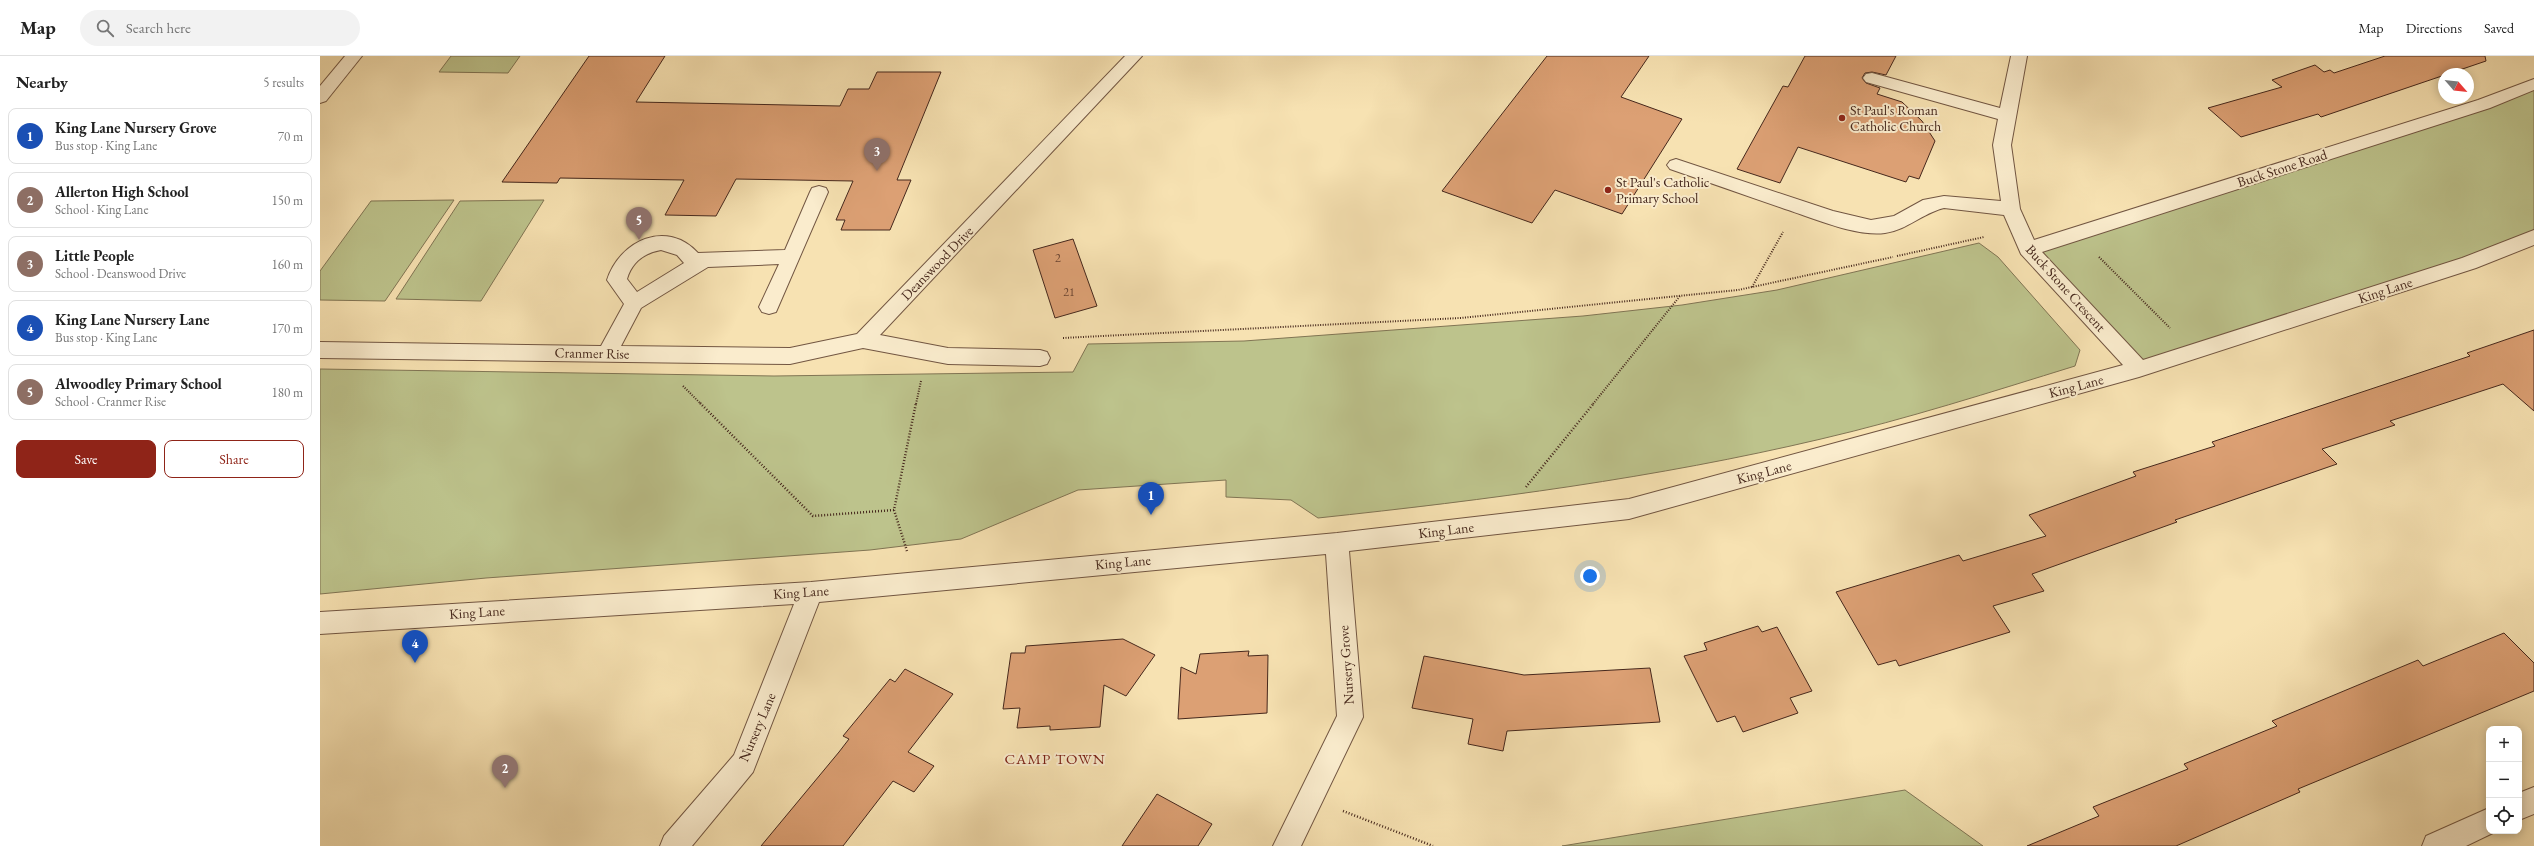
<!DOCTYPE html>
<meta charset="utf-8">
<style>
body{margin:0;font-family:"EB Garamond",serif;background:#f2f2f2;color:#222}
.controls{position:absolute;right:12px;bottom:12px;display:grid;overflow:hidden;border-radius:8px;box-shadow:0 2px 10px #0003}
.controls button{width:36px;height:36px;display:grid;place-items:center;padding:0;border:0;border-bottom:1px solid #e0e0e0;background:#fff;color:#222;font:20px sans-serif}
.compass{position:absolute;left:2118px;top:12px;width:36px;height:36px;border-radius:50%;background:#fff;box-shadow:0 2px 10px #0003;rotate:118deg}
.you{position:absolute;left:1270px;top:520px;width:14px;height:14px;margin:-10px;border:3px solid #fff;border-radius:50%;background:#1a73e8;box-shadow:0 0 0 6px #1a73e833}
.badge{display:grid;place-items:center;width:26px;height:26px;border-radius:50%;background:#8f2418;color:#fff;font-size:13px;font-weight:700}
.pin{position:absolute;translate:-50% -33px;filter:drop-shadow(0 1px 2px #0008)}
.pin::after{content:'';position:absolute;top:21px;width:14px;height:12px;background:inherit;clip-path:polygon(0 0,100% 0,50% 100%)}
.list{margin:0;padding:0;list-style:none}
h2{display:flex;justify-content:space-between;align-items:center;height:52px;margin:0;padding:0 16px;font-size:17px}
h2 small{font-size:13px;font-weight:400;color:#767676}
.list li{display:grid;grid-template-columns:26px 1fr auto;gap:12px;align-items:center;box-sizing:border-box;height:56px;margin:0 8px 8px;padding:0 8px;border:1px solid #e0e0e0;border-radius:8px}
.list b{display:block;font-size:15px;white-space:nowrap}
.list p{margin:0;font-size:13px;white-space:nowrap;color:#767676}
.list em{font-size:13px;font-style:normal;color:#767676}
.actions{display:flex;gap:8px;padding:12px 16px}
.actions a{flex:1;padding:9px 0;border:1px solid #8f2418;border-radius:8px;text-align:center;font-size:14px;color:#8f2418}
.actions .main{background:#8f2418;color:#fff}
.icon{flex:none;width:22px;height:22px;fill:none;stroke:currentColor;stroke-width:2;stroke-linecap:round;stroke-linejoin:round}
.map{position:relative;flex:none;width:2214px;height:790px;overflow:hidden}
header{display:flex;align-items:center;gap:24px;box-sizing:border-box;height:56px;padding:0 20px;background:#fff;border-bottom:1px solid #e0e0e0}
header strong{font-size:19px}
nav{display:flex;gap:22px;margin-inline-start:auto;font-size:14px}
.search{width:280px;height:36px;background:#f2f2f2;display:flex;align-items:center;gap:10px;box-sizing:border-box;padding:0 14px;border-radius:22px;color:#767676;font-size:15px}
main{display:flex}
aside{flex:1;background:#fff}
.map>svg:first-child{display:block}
</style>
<header>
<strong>Map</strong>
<div class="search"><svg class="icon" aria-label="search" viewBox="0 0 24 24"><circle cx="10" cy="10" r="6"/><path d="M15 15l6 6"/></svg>Search here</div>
<nav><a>Map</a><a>Directions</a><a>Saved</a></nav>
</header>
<main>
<aside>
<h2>Nearby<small>5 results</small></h2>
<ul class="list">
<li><span class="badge" style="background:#1a4fb4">1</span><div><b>King Lane Nursery Grove</b><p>Bus stop · King Lane</p></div><em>70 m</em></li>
<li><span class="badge" style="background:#8d6e63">2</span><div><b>Allerton High School</b><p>School · King Lane</p></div><em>150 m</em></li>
<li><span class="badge" style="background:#8d6e63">3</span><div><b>Little People</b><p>School · Deanswood Drive</p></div><em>160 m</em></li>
<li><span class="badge" style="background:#1a4fb4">4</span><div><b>King Lane Nursery Lane</b><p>Bus stop · King Lane</p></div><em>170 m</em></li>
<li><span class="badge" style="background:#8d6e63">5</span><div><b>Alwoodley Primary School</b><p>School · Cranmer Rise</p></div><em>180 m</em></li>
</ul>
<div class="actions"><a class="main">Save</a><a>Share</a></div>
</aside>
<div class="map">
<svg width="2214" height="790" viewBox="0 0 2214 790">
<rect width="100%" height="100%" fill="#f7e2b2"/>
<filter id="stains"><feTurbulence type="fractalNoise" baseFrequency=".005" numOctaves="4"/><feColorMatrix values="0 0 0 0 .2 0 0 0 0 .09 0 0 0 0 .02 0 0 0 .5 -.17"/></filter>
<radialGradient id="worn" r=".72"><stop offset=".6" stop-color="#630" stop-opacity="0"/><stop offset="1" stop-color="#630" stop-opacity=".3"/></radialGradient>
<g fill="#bdc38c" stroke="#817554">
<path d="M131,0H200L188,17L119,16Z"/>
<path d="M2214,28V181L1819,313L1708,193Z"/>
<path d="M134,144L65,245L0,244V215L51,145Z"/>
<path d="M224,144L161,245L76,243L140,145Z"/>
<path d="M1659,187L1678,201L1760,294L1755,310C1671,336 1587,363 1501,383C1336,422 1167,444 998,462L971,444L906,441V424L758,434L641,483L550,494L166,522L0,538V313L454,320L753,316L768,288L924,285L1263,260L1362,249L1457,234Z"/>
<path d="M1585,734L1663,790H1242Z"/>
</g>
<g fill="#dca074" stroke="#45271c">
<path d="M269,0H345L316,46L520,50L528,33H549L557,16H621L577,124H591L570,174H521L525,164H516L533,125L416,123L396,160L345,159L364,124L240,122L237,127L182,126Z"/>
<path d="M1227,0H1329L1301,41L1362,63L1302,158L1235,134L1212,167L1122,135Z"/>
<path d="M1485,0H1576L1566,19L1552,16L1545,17L1542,22L1546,27L1560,32L1557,38L1582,46L1602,65L1615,85L1599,123L1589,120L1586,126L1478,91L1460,127L1417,113L1463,30L1468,31Z"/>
<path d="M2065,0H2165L2166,5L2001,61L1998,58L1921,81L1888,52L1962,31L1952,24L1995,9L2004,16L2010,14L2014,17Z"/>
<path d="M753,183L777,250L735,262L713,194Z"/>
<path d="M2214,274V355L2183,328L2070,365L2075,369L2002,393L2017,408L1855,464L1857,466L1712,518L1724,535L1673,550L1690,576L1579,610L1576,604L1558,609L1516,536L1639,499L1643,505L1726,480L1709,459L1816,420L1813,416L1895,390L1892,386L2150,300L2147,297Z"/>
<path d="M1438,570L1442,576L1457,571L1492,635L1470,642L1478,657L1423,676L1415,660L1397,666L1364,600L1387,594L1384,587Z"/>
<path d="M2184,577L2214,607V635L1978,733L1980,736L1856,790H1707L1779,760L1773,751L1868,713L1864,708L1957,670L1952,665L2098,604L2103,610Z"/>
<path d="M803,583L835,599L806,640L784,629L780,671L730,674V670L697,672L700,652L683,653L691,597H705L706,590Z"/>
<path d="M929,595L928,600L948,599L947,657L858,663L861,611L876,618L880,598Z"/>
<path d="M1104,600L1204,619L1330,612L1340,666L1187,675L1183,695L1148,688L1153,663L1092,652Z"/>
<path d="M585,613L633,638L588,696L614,710L594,736L573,725L523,790H441L519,696L529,683L523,680L570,623L575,626Z"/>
<path d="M837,738L892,768L878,790H802Z"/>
</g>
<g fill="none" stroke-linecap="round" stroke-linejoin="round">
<g stroke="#725642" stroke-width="2">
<g id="minor">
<path d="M25,0H42L6,45L0,47V30Z"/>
<path d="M805,0H822L560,279L628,292L720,294L727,296L730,302L727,308L720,310L628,308L543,292L470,308L0,302V286L281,290L304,248L287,224C300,184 347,163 378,197L465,194L490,136L492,132L499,130L506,132L508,136L456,256L449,258L442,256L439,251L459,208L388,211L321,252L301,290L470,292L537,278ZM341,194L357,199L364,207L317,236L307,223C312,206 324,197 341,194Z"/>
<path d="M1691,0H1707L1691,89L1700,153L1714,184L2158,44L2214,23V34L2170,52L1722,196L1823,304L2142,202L2214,174V189L2156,212L1819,321L1309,463L1029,495L1043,661L981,790H953L1017,660L1006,498L499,546L433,716L372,790H340L344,780L414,699L474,548L0,578V556L491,526L1017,477L1309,443L1803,309L1701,198L1684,159L1624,152C1603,157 1587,174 1565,177C1536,181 1493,162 1465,153C1427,140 1388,126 1350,113L1347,109L1350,105L1356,103L1513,155L1551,164L1574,160L1603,144L1624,140L1681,145L1673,89L1678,63L1546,26L1543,22L1546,18L1552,17L1680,52Z"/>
<path d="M2214,731V758L2199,764V737Z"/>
<path d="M2169,752V775H2177L2146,790H2102L2106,780Z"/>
</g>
</g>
<g stroke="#45271c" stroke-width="2" stroke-dasharray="1 1.5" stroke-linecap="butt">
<path d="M1577,200L1664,181"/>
<path d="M1779,201L1850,272"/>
<path d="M1432,231L1463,176"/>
<path d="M743,282L1140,262L1418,234L1573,201"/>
<path d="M363,330L381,348"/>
<path d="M596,348L601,325"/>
<path d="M1273,348L1360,240"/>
</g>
<g stroke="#45271c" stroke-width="2.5" stroke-dasharray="1 2" stroke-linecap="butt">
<path d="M380,347L493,460L574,454"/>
<path d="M1206,431L1274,347"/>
<path d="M587,495L574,454L596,347"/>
<path d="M1023,755L1113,790"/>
</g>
<use href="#minor" fill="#faeccd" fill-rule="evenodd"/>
</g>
<g fill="#8f2418" stroke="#faeccd" stroke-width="1.5">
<circle cx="1522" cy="62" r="4"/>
<circle cx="1288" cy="134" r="4"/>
</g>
<g text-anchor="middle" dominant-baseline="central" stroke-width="4" stroke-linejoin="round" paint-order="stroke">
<g font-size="12" fill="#6b4532">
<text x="738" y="202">2</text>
<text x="749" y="236">21</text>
</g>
<g font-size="14" fill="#45271c" stroke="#faeccd" text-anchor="start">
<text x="1530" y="54">St Paul's Roman<tspan x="1530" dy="16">Catholic Church</tspan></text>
<text x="1296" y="126">St Paul's Catholic<tspan x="1296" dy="16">Primary School</tspan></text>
</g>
<g font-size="14" fill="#45271c" stroke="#faeccd">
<text transform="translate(1962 112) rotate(-18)">Buck Stone Road</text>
<text transform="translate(617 207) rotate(-46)">Deanswood Drive</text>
<text transform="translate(1746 232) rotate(48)">Buck Stone Crescent</text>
<text transform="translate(2065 234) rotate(-18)">King Lane</text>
<text transform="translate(272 297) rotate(1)">Cranmer Rise</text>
<text transform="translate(1756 330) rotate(-15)">King Lane</text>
<text transform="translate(1444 416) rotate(-15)">King Lane</text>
<text transform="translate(1126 474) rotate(-7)">King Lane</text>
<text transform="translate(803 506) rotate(-5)">King Lane</text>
<text transform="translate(481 536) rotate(-4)">King Lane</text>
<text transform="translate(157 556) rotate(-4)">King Lane</text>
<text transform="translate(1026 609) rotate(-94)">Nursery Grove</text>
<text transform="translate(437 671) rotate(-67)">Nursery Lane</text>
</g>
<g font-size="15" letter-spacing="1" fill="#7a1f14" stroke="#faeccd">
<text x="735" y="702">CAMP TOWN</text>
</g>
</g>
<rect width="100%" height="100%" filter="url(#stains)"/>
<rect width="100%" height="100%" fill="url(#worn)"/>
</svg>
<div class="controls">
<button>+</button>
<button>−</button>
<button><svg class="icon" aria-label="locate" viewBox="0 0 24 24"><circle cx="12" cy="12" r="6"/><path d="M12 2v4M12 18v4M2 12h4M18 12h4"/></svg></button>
</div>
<svg class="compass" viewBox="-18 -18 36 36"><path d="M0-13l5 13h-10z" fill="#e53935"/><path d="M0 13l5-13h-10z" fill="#767676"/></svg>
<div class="you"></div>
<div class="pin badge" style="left:831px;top:459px;background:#1a4fb4">1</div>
<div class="pin badge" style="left:185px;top:732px;background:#8d6e63">2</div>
<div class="pin badge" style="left:557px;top:115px;background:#8d6e63">3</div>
<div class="pin badge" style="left:95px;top:607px;background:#1a4fb4">4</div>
<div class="pin badge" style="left:319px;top:184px;background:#8d6e63">5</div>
</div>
</main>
